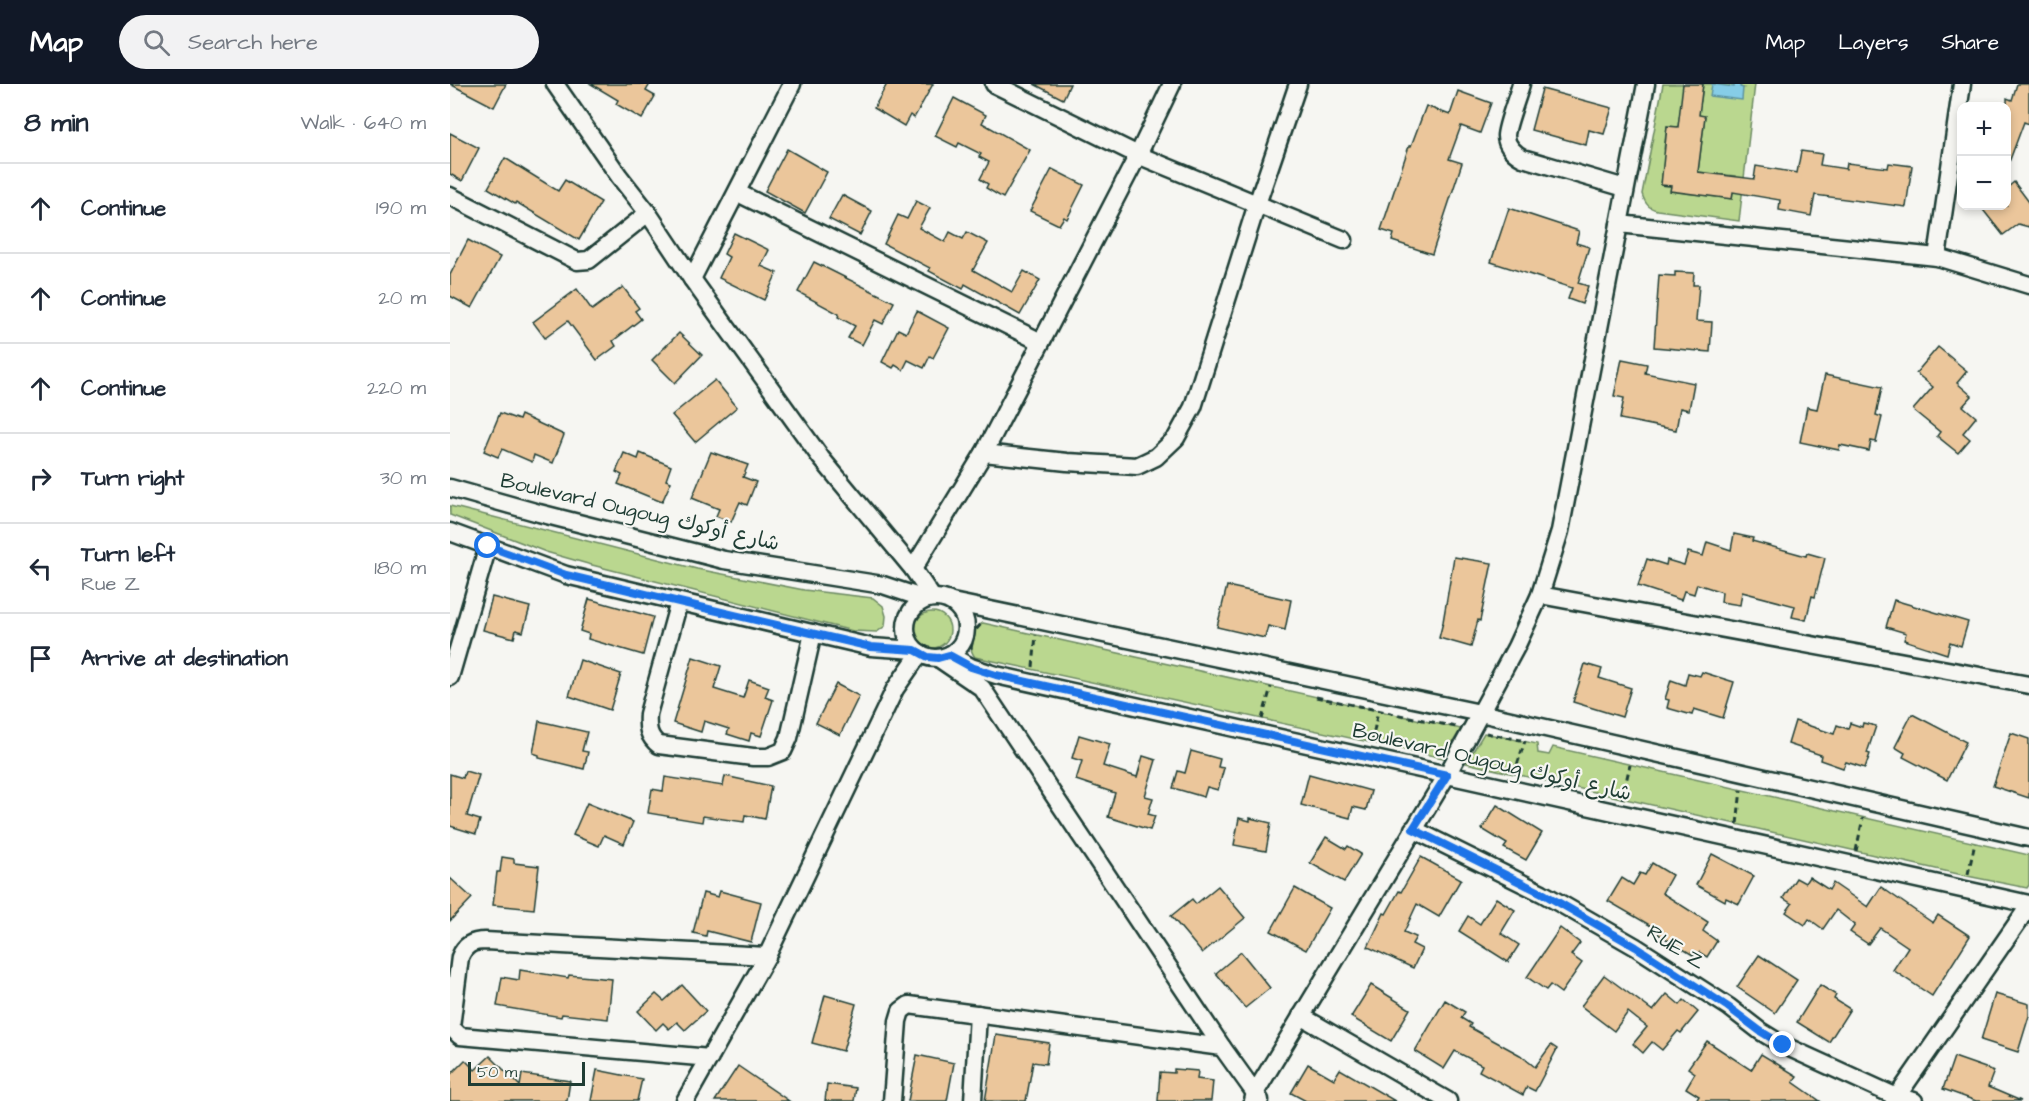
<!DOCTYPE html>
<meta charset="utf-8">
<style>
body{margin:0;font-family:"Architects Daughter","Playpen Sans Arabic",sans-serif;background:#f2f2f3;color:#1f2937}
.controls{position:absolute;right:18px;top:18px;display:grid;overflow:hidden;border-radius:12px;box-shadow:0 3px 9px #0003}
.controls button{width:54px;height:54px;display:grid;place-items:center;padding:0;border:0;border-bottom:2px solid #e0e1e3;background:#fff;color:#1f2937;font:30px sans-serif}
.scale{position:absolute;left:18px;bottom:15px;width:117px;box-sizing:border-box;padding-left:6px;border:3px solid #1f3d34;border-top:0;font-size:16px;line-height:21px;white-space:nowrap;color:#1f3d34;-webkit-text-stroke:4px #f6f6f2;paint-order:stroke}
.stop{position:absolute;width:18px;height:18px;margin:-14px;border:4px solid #1a73e8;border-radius:50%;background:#fff}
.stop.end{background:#1a73e8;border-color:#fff;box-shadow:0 2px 6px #0008}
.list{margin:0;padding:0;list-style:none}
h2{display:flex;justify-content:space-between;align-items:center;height:78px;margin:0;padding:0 24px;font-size:26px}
h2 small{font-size:20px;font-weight:400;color:#747a83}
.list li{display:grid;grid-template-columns:39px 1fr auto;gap:18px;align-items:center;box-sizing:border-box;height:90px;padding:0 24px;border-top:2px solid #e0e1e3}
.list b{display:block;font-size:22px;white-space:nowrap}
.list p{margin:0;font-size:20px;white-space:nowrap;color:#747a83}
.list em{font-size:20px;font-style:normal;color:#747a83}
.icon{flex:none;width:33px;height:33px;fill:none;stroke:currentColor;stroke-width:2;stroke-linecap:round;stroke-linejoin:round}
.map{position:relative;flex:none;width:1579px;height:1017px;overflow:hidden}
header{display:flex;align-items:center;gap:36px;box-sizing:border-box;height:84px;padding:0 30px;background:#111827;color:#fff}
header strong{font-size:28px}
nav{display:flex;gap:33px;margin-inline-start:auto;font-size:21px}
.search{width:420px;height:54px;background:#f2f2f3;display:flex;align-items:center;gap:15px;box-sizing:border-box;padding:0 21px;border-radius:33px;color:#747a83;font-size:22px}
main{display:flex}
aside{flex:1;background:#fff}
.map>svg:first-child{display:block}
</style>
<header>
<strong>Map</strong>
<div class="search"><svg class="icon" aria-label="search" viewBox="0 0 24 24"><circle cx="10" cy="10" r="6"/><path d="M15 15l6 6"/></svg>Search here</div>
<nav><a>Map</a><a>Layers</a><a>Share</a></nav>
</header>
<main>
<aside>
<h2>8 min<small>Walk · 640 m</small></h2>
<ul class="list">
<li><svg class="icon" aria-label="ahead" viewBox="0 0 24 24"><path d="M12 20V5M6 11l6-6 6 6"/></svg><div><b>Continue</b></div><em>190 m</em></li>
<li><svg class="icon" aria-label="ahead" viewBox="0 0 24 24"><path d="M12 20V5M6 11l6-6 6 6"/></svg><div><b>Continue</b></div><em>20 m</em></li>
<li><svg class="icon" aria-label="ahead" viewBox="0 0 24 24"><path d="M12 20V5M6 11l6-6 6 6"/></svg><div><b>Continue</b></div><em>220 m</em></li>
<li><svg class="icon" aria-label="right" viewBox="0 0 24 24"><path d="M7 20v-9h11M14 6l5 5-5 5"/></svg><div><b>Turn right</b></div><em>30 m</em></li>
<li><svg class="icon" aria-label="left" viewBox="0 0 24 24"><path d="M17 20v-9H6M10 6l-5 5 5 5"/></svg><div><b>Turn left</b><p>Rue Z</p></div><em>180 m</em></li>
<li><svg class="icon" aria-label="arrive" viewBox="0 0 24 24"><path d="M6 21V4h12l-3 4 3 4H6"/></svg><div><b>Arrive at destination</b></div></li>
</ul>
</aside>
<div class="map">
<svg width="1579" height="1017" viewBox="0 0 1579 1017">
<rect width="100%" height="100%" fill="#f6f6f2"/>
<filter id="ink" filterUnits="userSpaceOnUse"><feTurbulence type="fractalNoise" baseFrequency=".0167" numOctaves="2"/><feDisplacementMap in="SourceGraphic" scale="12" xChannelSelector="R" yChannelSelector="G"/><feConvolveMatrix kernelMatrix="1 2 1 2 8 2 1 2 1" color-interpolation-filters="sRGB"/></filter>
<g filter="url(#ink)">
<g fill="#bad78f" stroke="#6c8a62" stroke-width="1.5">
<path d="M1213,0H1233L1232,29H1230L1228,43L1217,42L1214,65L1225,67L1214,77L1211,101L1221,102V107L1282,115L1285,92L1248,88L1255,32L1244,31L1251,17L1253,0H1284V3L1260,12L1293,4L1290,3V0H1305L1289,137L1207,126C1198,124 1195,119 1192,110Z"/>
<path d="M0,422L247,485L354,506L423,514L433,522L436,532L435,542L427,548L403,547L138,480L96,468L0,431Z"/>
<circle cx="482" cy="546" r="18"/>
<path d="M533,539L1011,645L993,674L525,573C517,563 521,545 533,539Z"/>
<path d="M1034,649L1087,660L1088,669L1099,671L1103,663L1579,771V801L1577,804L1517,792L1016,679Z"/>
</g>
<path fill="#86cde7" stroke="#5d939f" stroke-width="1.5" d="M1262,0L1284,3V0H1290V3L1293,4L1292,16L1260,12Z"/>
<g fill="#ebc69b" stroke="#1f3d34" stroke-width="1.5">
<path d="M0,0H56L44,23Z"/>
<path d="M141,0H200L196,7L205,12L192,35L166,20L168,16Z"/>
<path d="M437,0H483L464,34L460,31L454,42L424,24Z"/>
<path d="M584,0H620L613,15Z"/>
<path d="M1233,0H1253L1249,31L1255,32L1248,88L1304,95L1306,82L1347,89L1351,67L1372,70L1370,81L1396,85L1397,79L1438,84L1439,79L1462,82L1456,123L1365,111L1361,132L1329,126L1330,116L1283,108L1282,115L1220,107L1221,102L1211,101L1217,42L1228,43Z"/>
<path d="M1567,0H1579V40L1574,38L1558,81L1557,14L1562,16Z"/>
<path d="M1092,5L1162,24L1154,50L1139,46L1136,61L1081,46Z"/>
<path d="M1008,7L1041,19L1030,49L1011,42L999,75L1012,79L982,170L942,157L944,150L931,146L959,62H961L976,22L1000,31Z"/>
<path d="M504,14L536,31L532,39L580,66L553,114L536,104L538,100L530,95L539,78L529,73L531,70L509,59L507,63L485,52Z"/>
<path d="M0,49L29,64L12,97L0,90Z"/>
<path d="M337,65L377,88L355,129L315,107Z"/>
<path d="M55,74L108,107L115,96L151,118L129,156L66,118L65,120L38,104Z"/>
<path d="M602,85L634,101L617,135L614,133L609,141L580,127Z"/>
<path d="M1564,98L1579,118V143L1568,140L1553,151L1530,122H1557V104Z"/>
<path d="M392,111L422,127L410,151L379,135Z"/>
<path d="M466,117L480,124L469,144L495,158L500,148L513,155L517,148L538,159L523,186L562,208L574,187L590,196L570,231L515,200L513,205L479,187L480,184L434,160L448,131L457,135Z"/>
<path d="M1059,124L1129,147L1126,159L1139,163L1128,199L1138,202L1132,220L1118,215L1122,204L1041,178Z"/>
<path d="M284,149L319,166L311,182L327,189L314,216L269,194L279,173L274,170Z"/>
<path d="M18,156L50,173L22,224L0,212V191Z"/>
<path d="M364,178L444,218L433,240L425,236L412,261L398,254L405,242L388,233L389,230L348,208Z"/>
<path d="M1225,188L1244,189L1243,201H1249L1246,237L1262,238L1260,268L1204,263L1209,191L1225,192Z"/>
<path d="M173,203L189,224L185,227L191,235L163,257L166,262L147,276L118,237L95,254L83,238L127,205L142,226Z"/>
<path d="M467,227L499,244L483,274L480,272L474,284L458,276L453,286L445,281L443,284L432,278L448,245L456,249Z"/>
<path d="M229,249L252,271L225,299L202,276Z"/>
<path d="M1488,263L1517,287L1507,299L1522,312L1513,322L1526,333L1513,349L1520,355L1508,369L1487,352L1490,348L1463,326L1483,303L1466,289Z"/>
<path d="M1172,275L1197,280L1195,289L1244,299L1239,326L1230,324L1226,346L1170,335L1174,314L1164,312Z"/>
<path d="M1375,291L1432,303L1426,331L1432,333L1426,358L1421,357L1419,367L1390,361L1389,366L1350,358L1357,323L1367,325Z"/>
<path d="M265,296L287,323L245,358L222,331Z"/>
<path d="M50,329L69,336L71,331L114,351L103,379L84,371L82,378L52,365L48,373L34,367Z"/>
<path d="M261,368L298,381L293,393L306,398L297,421L290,418L281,438L266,432L269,425L242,414Z"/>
<path d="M174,369L188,375L190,369L221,382L216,396L221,398L212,418L168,400L172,391L166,388Z"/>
<path d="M1284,450L1303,454L1302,457L1356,472L1357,469L1375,474L1365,513L1362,512L1356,536L1342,533L1345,522L1292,508L1290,521L1271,518L1272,508L1247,500L1244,510L1234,507L1231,516L1188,502L1197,475L1216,481L1217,476L1234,481L1238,468L1253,472L1257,458L1281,466Z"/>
<path d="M1004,473L1042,479L1030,537L1028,536L1021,563L989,554L993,538Z"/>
<path d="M777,502L841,516L835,546L818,542L815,554L767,543Z"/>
<path d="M42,513L80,523L73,548L66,546L64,554L33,546Z"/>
<path d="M139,515L203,533L193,571L138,555L139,550L130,547Z"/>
<path d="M1444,516L1518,538L1511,562L1500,558L1497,570L1454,556L1456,549L1436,543Z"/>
<path d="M243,573L271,582L264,605L293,614L299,596L319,603L315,613L323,616L311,652L301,649L299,657L277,650L279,645L254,637L251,648L223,639Z"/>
<path d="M130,576L171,590L160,626L119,612Z"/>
<path d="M1135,580L1152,585L1149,594L1181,604L1172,633L1123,618Z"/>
<path d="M1252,588L1284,598L1273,634L1244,625L1242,631L1217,624L1219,616L1215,615L1221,596L1235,601L1238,589L1250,592Z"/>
<path d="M386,600L409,612L390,651L366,639Z"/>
<path d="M1462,630L1516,658L1497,696L1453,673L1455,669L1445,663Z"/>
<path d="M89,637L137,648L132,667L138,668L134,685L89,674V671L83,669Z"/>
<path d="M1345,637L1384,650L1387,641L1398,645L1400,639L1412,643L1413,639L1426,642L1417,669L1420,670L1415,684L1396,678L1393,684L1370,676L1371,671L1338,660Z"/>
<path d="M1561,649L1579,655V714L1543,702Z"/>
<path d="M629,651L660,660L653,682L687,693L693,672L706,676L695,712L703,714L698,730L705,732L700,746L658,733L665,709L626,696L632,677L622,674Z"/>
<path d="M741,667L770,675L768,683L774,684L768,706L757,703L754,713L723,704L728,687L735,689Z"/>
<path d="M15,687L29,691L17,732L30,736L26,750L0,742V690L13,694Z"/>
<path d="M859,690L921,707L916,726L903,723L900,734L851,721Z"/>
<path d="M275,692L321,702L315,735L295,731L294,738L253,732L252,738L198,729L202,705L213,707L215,693L273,702Z"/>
<path d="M137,719L183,738L174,760L154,751L149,762L123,751Z"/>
<path d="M1047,721L1092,749L1076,776L1054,764L1057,760L1032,745Z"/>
<path d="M789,734L800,737V734L821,739L816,767L784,761Z"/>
<path d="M876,753L896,765L898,762L911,770L894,798L860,779Z"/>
<path d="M1262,770L1304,792L1289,820L1276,814L1275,817L1246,801Z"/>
<path d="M52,773L64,775V779L89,782L84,825L43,821L47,788H50Z"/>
<path d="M971,773L1011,795L989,833L967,820L954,848L966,853L962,860L972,865L963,884L918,863L934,829L936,830L949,807L951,808Z"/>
<path d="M1202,779L1222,791L1212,809L1258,838L1253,847L1267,857L1257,873L1249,868L1246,873L1208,850L1210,847L1158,817L1172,794L1183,801L1190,789L1195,791Z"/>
<path d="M1359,793L1379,806L1383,799L1418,823L1431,803L1483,839L1488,831L1520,852L1482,912L1443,886L1458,863L1430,844L1418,860L1400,848L1405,841L1386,826L1373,845L1359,835L1355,841L1336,828L1342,820L1333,814L1346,794L1355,799Z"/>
<path d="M0,794L22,814L0,837Z"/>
<path d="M768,802L795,834L752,869L721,832L742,815L746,820Z"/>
<path d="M845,804L880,824L856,866L821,847Z"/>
<path d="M270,807L311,818L301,858L257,847L256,852L243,849L253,809L268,813Z"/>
<path d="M1046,814L1065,826L1051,849L1069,861L1058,878L1009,847L1018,832L1030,840Z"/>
<path d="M1110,844L1130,859L1121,871L1132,879L1111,909L1100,901L1096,906L1077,893Z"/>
<path d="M791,868L820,904L795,924L766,889Z"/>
<path d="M1309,871L1347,896L1325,929L1287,903Z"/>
<path d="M70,886L118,894L119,891L162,895L158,935L112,930L111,933L47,922L52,893L69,896Z"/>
<path d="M1154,891L1203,927L1217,910L1230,921L1234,916L1248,928L1231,949L1228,947L1212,966L1202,958L1193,969L1183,960L1197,943L1178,928L1164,947L1131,922Z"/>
<path d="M232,901L256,927L235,946L227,938L219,945L213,939L206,946L188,927L206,910L214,917Z"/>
<path d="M921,901L960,925L941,957L901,933Z"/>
<path d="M1370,901L1386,911L1384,915L1400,925L1379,958L1347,938Z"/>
<path d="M1545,910L1579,920V932L1568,968L1531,956Z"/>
<path d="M375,911L406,920L393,967L362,959Z"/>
<path d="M995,916L1015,928L1011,934L1021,940L1019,943L1070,971L1085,983L1101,961L1107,965L1085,1007L1077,1003L1073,1011L1029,987L1032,981L1005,967L994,985L965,967Z"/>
<path d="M546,951L599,959L596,980L583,978L576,1017H535Z"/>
<path d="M1257,957L1301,986L1311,970L1347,992L1343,998L1370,1017H1246L1249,1012L1236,1004L1245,989L1238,984Z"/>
<path d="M467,971L504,979L497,1017H458Z"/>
<path d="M40,972L70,1002L72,990L120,997L117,1017H0V991L15,976L25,986Z"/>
<path d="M1504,973L1544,987L1538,1003L1571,1017H1526L1493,1005Z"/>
<path d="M858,980L884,995L890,985L945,1017H856L841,1009Z"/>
<path d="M288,982L339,1017H265Z"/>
<path d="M724,985L748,987L747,995L763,997L761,1017H708L710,988L724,989Z"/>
<path d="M147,986L192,995L187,1017H141Z"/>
<path d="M377,1000L406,1004L404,1017H375Z"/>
</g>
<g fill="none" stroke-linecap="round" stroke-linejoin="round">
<g stroke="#1f3d34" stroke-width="21">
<g id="minor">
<path d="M105,0L169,92L198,129L242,195L371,374L463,485L482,513"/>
<path d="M544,0L688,71L894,156"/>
<path d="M1071,0C1068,12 1056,42 1056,52C1056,62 1065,70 1073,74L1175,104"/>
<path d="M288,109L591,258"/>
<path d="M0,112L127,177L139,176L198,129"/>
<path d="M1169,140L1487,173L1579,201"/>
<path d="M1487,173L1512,0"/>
<path d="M242,195L342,0"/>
<path d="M534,369L617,378L687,382L706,373L726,354L743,323L807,120L848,0"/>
<path d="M0,404L89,429L274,476L433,501L475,515"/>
<path d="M0,448L116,491L421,563L465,566"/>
<path d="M463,485L534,369L688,71L722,0"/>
<path d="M1090,511L1579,601"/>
<circle cx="486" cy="544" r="30"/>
<path d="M229,518L198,630C197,643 198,653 209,661L303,673H318L333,667L339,654L363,549"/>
<path d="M502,518L1030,629L1579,754"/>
<path d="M499,571L521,583L546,591L1579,820"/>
<path d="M488,574L532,604L772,963L810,1016"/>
<path d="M0,593L38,462"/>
<path d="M963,745L1092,809L1186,863L1279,923L1310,947L1333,961L1447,1013L1464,1017"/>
<path d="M851,932L998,1017"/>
<path d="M260,974L10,952L1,943L10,873C15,861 22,857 35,857L317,872"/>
<path d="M235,1017L317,872L445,605L470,569"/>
<path d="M442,1017L448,937L451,927L459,921L772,963"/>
<path d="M523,1017L528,930"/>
<path d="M803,1017L805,1009L997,691L1066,563L1090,511L1110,447L1196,0"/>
<path d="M1444,1017L1579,822"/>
</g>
</g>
<g stroke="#1f3d34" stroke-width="3" stroke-dasharray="6 4.5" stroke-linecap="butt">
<path d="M521,565L524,548L531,540"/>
<path d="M583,583L586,551"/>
<path d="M866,613L1006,643"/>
<path d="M812,635L821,603"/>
<path d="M1036,649L1071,656"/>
<path d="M922,658L928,626"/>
<path d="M1064,690L1075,657"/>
<path d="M1172,715L1180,681"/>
<path d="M1287,740L1291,706"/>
<path d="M1406,767L1413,734"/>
<path d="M1518,790L1525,759"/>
</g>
<use href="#minor" stroke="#f6f6f2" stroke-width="16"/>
</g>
</g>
<g fill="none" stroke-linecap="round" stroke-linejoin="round" filter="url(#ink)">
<path stroke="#1a73e8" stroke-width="8" d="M38,462L116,491L229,518L421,563L465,566L478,573L488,574L499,571L521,583L546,591L997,691L963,745L1092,809L1186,863L1278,923L1310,947L1333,961"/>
</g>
<g text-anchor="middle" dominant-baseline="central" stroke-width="4.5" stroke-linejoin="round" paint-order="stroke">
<g font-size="21" fill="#1f3d34" stroke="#f6f6f2">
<text transform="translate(190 428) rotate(13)">Boulevard Ougoug شارع أوكوك</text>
<text transform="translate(1042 678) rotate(13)">Boulevard Ougoug شارع أوكوك</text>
<text transform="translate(1226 863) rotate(32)">RUE Z</text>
</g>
</g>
</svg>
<div class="controls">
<button>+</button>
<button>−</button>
</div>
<div class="scale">50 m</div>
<div class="stop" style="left:38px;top:462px"></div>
<div class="stop end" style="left:1333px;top:961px"></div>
</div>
</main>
